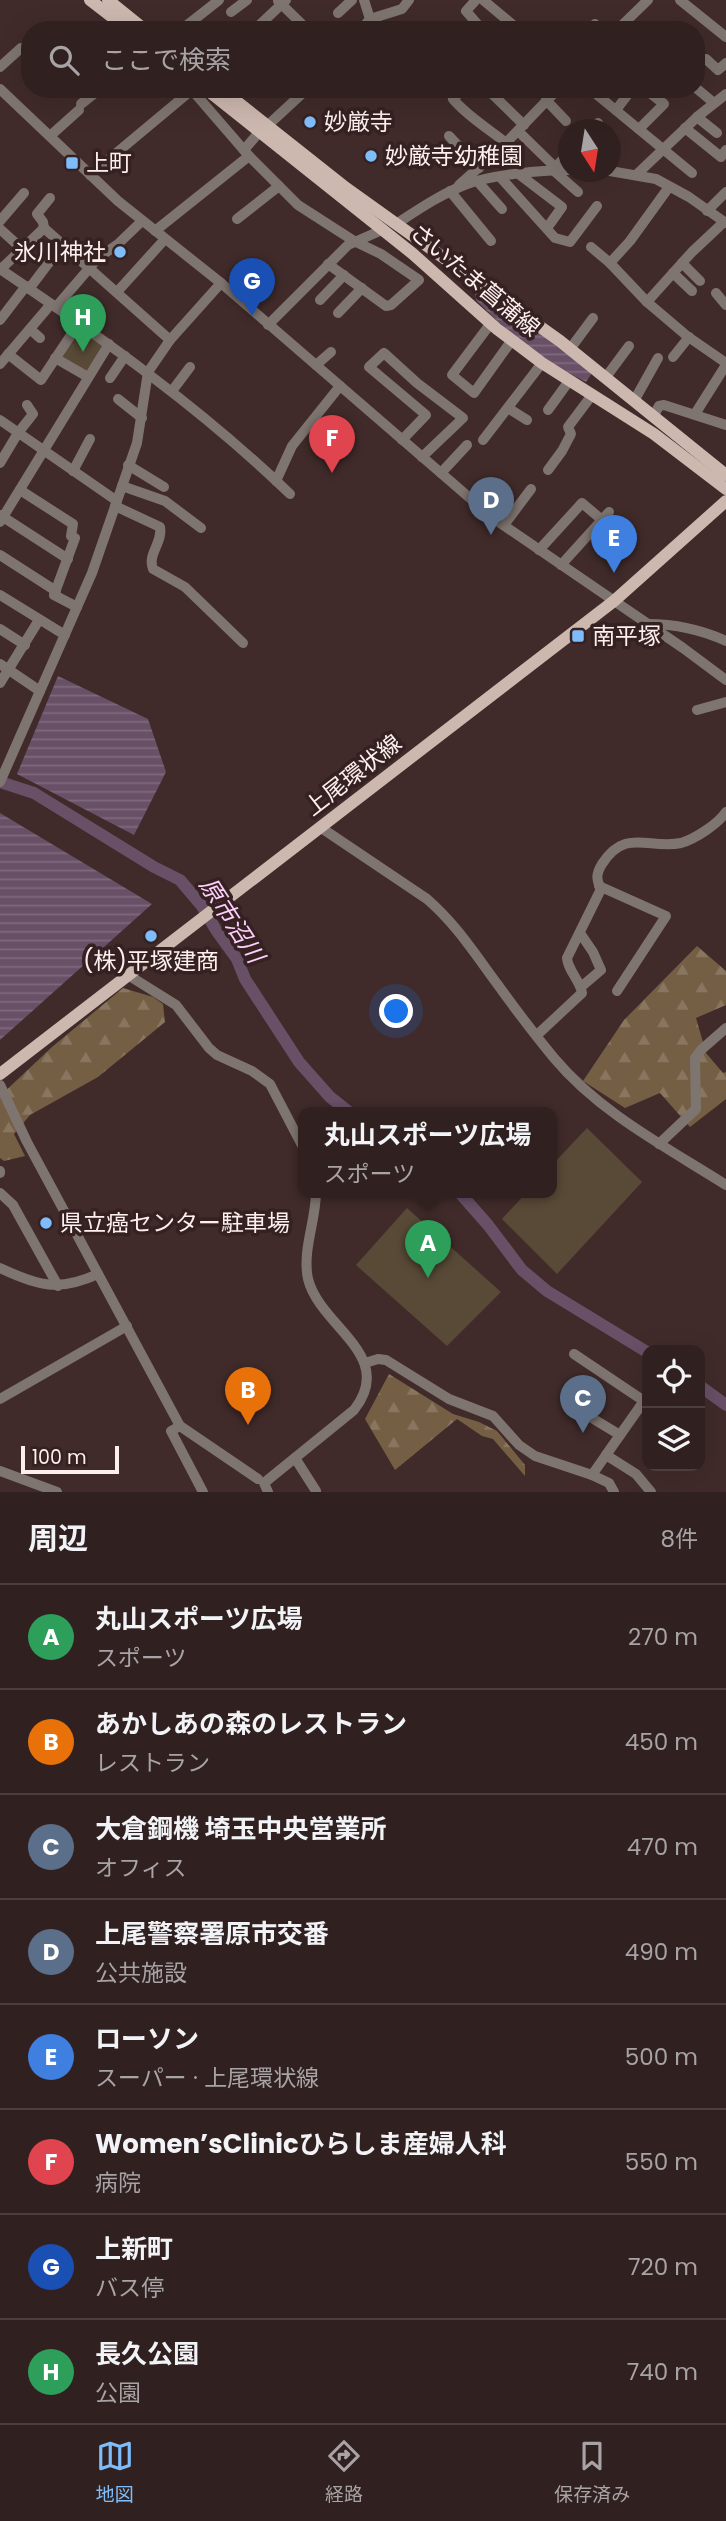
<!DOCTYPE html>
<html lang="ja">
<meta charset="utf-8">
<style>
body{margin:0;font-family:Poppins,"Noto Sans JP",sans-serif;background:#3c2d2d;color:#f1f3f6}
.controls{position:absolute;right:21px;bottom:21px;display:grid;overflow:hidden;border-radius:14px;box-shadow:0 7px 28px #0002}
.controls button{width:63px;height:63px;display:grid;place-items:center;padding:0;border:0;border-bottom:2px solid #4b3e3e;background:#302020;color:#f1f3f6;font:35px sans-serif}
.compass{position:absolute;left:558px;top:119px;width:63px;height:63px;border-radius:50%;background:#302020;box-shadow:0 7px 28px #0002;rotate:168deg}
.scale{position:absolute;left:21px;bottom:18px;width:98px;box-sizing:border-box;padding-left:7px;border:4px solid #feefef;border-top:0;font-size:19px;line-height:24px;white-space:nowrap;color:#feefef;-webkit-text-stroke:5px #352121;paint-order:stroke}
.you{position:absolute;left:397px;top:1012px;width:24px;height:24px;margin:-18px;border:5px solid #fff;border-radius:50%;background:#1a73e8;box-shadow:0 0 0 10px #1a73e833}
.badge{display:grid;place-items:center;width:46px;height:46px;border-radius:50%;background:#7fbdfa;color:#fff;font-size:23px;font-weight:700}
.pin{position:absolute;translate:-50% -58px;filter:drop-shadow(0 2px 4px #0008)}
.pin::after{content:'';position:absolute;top:37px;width:24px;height:21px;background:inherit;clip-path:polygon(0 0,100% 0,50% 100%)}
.popup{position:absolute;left:298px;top:1107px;width:259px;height:91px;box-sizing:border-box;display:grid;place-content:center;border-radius:14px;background:#302020;filter:drop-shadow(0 2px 5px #0005);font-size:23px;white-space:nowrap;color:#a8a3a5}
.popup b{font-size:26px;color:#f1f3f6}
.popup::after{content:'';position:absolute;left:50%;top:100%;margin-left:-14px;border:14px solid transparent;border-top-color:#302020}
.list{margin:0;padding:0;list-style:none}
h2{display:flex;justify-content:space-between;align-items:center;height:91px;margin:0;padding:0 28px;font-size:30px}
h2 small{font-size:23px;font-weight:400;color:#a8a3a5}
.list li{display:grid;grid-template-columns:46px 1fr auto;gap:21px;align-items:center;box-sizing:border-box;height:105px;padding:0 28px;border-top:2px solid #4b3e3e}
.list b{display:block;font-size:26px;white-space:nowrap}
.list p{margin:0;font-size:23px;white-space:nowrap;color:#a8a3a5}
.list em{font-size:23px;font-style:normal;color:#a8a3a5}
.icon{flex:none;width:38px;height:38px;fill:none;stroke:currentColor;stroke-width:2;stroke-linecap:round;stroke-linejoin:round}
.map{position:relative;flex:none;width:726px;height:1492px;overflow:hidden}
.search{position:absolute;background:#302020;box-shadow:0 7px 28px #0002;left:21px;right:21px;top:21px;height:77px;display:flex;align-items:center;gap:18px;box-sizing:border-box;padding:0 24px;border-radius:28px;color:#a8a3a5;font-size:26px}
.sheet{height:931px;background:#302020}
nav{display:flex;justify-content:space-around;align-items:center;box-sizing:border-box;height:98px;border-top:2px solid #4b3e3e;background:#302020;font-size:19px;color:#a8a3a5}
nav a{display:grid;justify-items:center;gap:4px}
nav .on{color:#7fbdfa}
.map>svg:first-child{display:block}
</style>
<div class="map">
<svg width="726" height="1492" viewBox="0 0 726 1492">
<defs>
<pattern id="forest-firs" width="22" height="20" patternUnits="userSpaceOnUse" patternTransform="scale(1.75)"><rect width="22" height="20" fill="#745f45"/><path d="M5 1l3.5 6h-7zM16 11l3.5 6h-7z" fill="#897660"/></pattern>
<pattern id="water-rules" width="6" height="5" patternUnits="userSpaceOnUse" patternTransform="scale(1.75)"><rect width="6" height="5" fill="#685067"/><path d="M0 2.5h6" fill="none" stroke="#7f6a7d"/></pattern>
</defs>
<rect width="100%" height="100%" fill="#402b2a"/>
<g fill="#594a37">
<path d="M78,329L105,344L88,372L60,357Z"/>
<path d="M587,1128L642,1182L557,1274L502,1219L527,1192H552V1165Z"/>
<path d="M407,1208L501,1292L447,1346L356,1265Z"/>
</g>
<g fill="url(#forest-firs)">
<path d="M697,946L726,971V1005L696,1018L706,1053L723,1073L726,1072V1099L690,1127L660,1093L625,1108L583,1081L624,1020Z"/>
<path d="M123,988L153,997L163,1004L165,1022L98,1077L30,1115L14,1134L25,1156L4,1161L0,1158V1096L52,1047Z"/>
<path d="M389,1374L453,1414L479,1422L497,1431L525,1465V1476L493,1439L482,1436L457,1419L395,1470L365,1419Z"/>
</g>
<g fill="url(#water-rules)">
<path d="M484,290L592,373L586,382C544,361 508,333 476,300L475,293Z"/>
<path d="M58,676L148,719L166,772L134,835L17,774Z"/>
<path d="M0,813L152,904L0,1040Z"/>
</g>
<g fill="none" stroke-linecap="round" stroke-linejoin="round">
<g stroke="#685067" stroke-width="12">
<path d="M0,782L34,793L154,867L180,880L202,906L216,930L237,959L245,979L299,1062L330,1097L349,1112"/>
<path d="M459,1192L488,1225L522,1270L547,1291L647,1352"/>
<path d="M700,1386L726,1405"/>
</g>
<g stroke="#7f7570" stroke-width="10">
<path d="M476,0L466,11L479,26"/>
<path d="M483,0L519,30"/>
<path d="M680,0L726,37"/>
<path d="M278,1L308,30"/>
<path d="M231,12L247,0"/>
<path d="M338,13L352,0"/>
<path d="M370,19L402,9L409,0"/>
<path d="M176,30L186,26L219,0"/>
<path d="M254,30L286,0"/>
<path d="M361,30L370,19L364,0"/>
<path d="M590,30L595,24L602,30"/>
<path d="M617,30L648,0"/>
<path d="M706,59L718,70L726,63"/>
<path d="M0,67L21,48"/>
<path d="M696,88L714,103"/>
<path d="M0,89L118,201L221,283L493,518L683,648L726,680"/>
<path d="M463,89L453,99C468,117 488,128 506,143"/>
<path d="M487,89L524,125"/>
<path d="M590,89L692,173"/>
<path d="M192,90L249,156L298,205L354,241L381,254L419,280L391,305L386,306L328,264"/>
<path d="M546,100L566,121"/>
<path d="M81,104L100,89"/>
<path d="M616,110L632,89"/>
<path d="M697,117L717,133"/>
<path d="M267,126L307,89"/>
<path d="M685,128L721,157L726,150"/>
<path d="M639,129L664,104L645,89"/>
<path d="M592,130L598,123"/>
<path d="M518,131L556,168"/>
<path d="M50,136L79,110"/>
<path d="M449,136L479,168"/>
<path d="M244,150L260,131"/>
<path d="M610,152L615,147"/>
<path d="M568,154L553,170L578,192"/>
<path d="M610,171L656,179L689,197L726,223"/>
<path d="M637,174L697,117L726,94"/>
<path d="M90,175L193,89"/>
<path d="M520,175L562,207L547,228"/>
<path d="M501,178L555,238L570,242L597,206"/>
<path d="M478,182L502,209"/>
<path d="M459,185L503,146L558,89"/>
<path d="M450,191L491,241"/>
<path d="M707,211L726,192"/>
<path d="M237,219L279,186"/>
<path d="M0,221L24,193"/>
<path d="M724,222L692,252L647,302L687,336L726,363"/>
<path d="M396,224C419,209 441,194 467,184C492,175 541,170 568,170"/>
<path d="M44,228L43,222L37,214L50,198"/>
<path d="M0,229L22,249"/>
<path d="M155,231L249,156"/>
<path d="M591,247L610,263L630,241L669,187"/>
<path d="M610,263L647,302"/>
<path d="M682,263L700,281"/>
<path d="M0,269C102,338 201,408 290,494"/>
<path d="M0,270L44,228L170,340"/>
<path d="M673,273L692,291"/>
<path d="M29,289L63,244"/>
<path d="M117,292L165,239"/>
<path d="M716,293L726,305"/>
<path d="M320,300L344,275"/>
<path d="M56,307L98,258L118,244L142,221"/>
<path d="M338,313L362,288"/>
<path d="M0,320L26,286"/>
<path d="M491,323L452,375L474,393L512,340"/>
<path d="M268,325L348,245L382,230"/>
<path d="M30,329L40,338"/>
<path d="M570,349L593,318"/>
<path d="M8,354L41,380L79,323"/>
<path d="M673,357L689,337"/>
<path d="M55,358L88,377"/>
<path d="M0,364L51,304"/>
<path d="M316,365L331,352"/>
<path d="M606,377L629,346"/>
<path d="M110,378L125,356"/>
<path d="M172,391L190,367"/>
<path d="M118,399L142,418"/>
<path d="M634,401L658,358"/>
<path d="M508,408L527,420"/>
<path d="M548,410L569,381"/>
<path d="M695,414L726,365"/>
<path d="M653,417L659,406L664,405L726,425"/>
<path d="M0,420L117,501"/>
<path d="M402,440L426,415L369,367L384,353L417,383L463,418L422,457"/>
<path d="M483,440L542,363"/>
<path d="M0,463L18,433L33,414L27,405"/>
<path d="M128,465L164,487"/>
<path d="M548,470L562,451L571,434L568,427L592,395"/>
<path d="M73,471L90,439"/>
<path d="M441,473L467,445"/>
<path d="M276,481L292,446L340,386"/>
<path d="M122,486L165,501L201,528"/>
<path d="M20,490L73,524L71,536L75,538L54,595L77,607"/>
<path d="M115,506L160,527C163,543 147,554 153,569L185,587L243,643"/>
<path d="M0,515L68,559"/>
<path d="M0,522L109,344"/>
<path d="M504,525L531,489"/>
<path d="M539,550L582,503L602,520"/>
<path d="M0,555L56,591"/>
<path d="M561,565L609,512"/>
<path d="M0,595L65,635"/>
<path d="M648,624C675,624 702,630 726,641"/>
<path d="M0,629L25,645"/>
<path d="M0,664L40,691"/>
<path d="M0,683L39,620"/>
<path d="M697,710L726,702"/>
<path d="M0,782L92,573L137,443L148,372L170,340L221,283"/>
<path d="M320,827L427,899C456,924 475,954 498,985C516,1010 535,1035 554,1058C600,1113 666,1147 726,1185"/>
<path d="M599,886L666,916L617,991"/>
<path d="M580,933L593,952L601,970L581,987"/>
<path d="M128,975L176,1005L209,1048L217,1055L252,1071L270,1084L304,1149"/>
<path d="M537,1035L582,993C580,980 568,971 567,958L601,889C596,879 596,874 602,864C626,827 649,850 681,843C695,839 718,824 726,812"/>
<path d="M0,1085L27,1142L180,1426L258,1479"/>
<path d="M659,1144L696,1109L695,1058L701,1050L726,1028"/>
<path d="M0,1171V1173"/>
<path d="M0,1193L13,1205L58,1286"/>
<path d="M0,1268C38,1286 59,1292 98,1274"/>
<path d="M574,1354L644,1401L606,1455"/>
<path d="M365,1363L378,1359L386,1360L449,1399L493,1416L519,1445L535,1456L592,1475L609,1483L614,1492"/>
<path d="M0,1399L127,1326"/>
<path d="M567,1403L620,1435"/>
<path d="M180,1426L171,1431L203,1492"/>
<path d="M295,1458L316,1491"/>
<path d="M0,1471L57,1492"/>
<path d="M592,1475L606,1455L636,1474L651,1492"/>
<path d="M268,1492L264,1483L354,1410C397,1355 320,1327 308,1279C302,1250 316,1221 316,1192"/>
</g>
<g stroke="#cdb8af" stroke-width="12">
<path d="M90,0L129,30"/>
<path d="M108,0L145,30"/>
<path d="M206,89L413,254L497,329L542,363L654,434L726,489"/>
<path d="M221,89L346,188L560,341L726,475"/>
<path d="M0,1074L614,601L726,501"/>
</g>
</g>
<g fill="#7fbdfa" stroke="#352121" stroke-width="2.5">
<circle cx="310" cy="122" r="7"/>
<circle cx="371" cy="156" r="7"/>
<rect x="65" y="156" width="14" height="14" rx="3.5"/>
<circle cx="120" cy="252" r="7"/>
<rect x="571" y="629" width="14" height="14" rx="3.5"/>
<circle cx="151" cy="936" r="7"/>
<circle cx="46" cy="1223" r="7"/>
</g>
<g text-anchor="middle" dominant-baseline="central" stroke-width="7" stroke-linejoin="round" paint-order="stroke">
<g font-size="23" fill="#feefef" stroke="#352121" text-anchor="start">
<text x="324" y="122">妙厳寺</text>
<text x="385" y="156">妙厳寺幼稚園</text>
<text x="86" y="163">上町</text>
<text x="106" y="252" text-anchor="end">氷川神社</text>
<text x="592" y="636">南平塚</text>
<text x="151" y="961" text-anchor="middle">(株)平塚建商</text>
<text x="60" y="1223">県立癌センター駐車場</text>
</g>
<g font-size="23" fill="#feefef" stroke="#352121">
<text transform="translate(475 280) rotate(40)">さいたま菖蒲線</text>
<text transform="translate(353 775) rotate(-38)">上尾環状線</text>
</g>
<g font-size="24" font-style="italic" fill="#fdcffb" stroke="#352121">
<text transform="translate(232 920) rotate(57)">原市沼川</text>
</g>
</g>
</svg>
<div class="controls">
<button><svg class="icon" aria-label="locate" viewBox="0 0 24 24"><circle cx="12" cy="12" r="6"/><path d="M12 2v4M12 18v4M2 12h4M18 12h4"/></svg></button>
<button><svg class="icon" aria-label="layers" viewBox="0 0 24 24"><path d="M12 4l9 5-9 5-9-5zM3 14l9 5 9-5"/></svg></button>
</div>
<svg class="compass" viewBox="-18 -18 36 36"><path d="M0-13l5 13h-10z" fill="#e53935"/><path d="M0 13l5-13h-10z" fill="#a8a3a5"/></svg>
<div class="scale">100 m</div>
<div class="you"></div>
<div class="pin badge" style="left:428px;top:1278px;background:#2e9e5b">A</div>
<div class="popup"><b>丸山スポーツ広場</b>スポーツ</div>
<div class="pin badge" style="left:248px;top:1425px;background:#e8710a">B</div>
<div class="pin badge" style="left:583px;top:1433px;background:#5c6f8a">C</div>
<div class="pin badge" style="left:491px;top:535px;background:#5c6f8a">D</div>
<div class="pin badge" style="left:614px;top:573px;background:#3f7fe0">E</div>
<div class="pin badge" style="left:332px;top:473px;background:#e0444e">F</div>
<div class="pin badge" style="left:252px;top:316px;background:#1a4fb4">G</div>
<div class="pin badge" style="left:83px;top:352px;background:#2e9e5b">H</div>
<div class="search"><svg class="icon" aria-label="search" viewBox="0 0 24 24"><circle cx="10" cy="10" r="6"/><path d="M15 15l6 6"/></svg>ここで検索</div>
</div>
<section class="sheet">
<h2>周辺<small>8件</small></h2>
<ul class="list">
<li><span class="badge" style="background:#2e9e5b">A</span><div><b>丸山スポーツ広場</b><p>スポーツ</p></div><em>270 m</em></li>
<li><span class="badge" style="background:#e8710a">B</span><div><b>あかしあの森のレストラン</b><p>レストラン</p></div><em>450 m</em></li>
<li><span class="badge" style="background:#5c6f8a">C</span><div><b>大倉鋼機 埼玉中央営業所</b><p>オフィス</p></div><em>470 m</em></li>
<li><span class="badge" style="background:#5c6f8a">D</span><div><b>上尾警察署原市交番</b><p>公共施設</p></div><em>490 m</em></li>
<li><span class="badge" style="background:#3f7fe0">E</span><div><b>ローソン</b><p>スーパー · 上尾環状線</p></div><em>500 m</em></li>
<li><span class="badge" style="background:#e0444e">F</span><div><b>Women’sClinicひらしま産婦人科</b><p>病院</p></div><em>550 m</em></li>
<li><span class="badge" style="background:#1a4fb4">G</span><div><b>上新町</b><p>バス停</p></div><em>720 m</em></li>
<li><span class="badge" style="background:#2e9e5b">H</span><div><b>長久公園</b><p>公園</p></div><em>740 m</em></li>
</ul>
</section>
<nav>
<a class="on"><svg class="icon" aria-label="map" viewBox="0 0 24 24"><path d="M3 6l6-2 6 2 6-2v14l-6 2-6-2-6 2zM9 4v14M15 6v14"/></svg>地図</a>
<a><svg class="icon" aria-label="directions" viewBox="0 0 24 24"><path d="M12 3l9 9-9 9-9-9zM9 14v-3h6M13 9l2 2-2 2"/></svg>経路</a>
<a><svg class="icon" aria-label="saved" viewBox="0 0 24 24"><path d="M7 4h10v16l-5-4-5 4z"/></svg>保存済み</a>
</nav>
